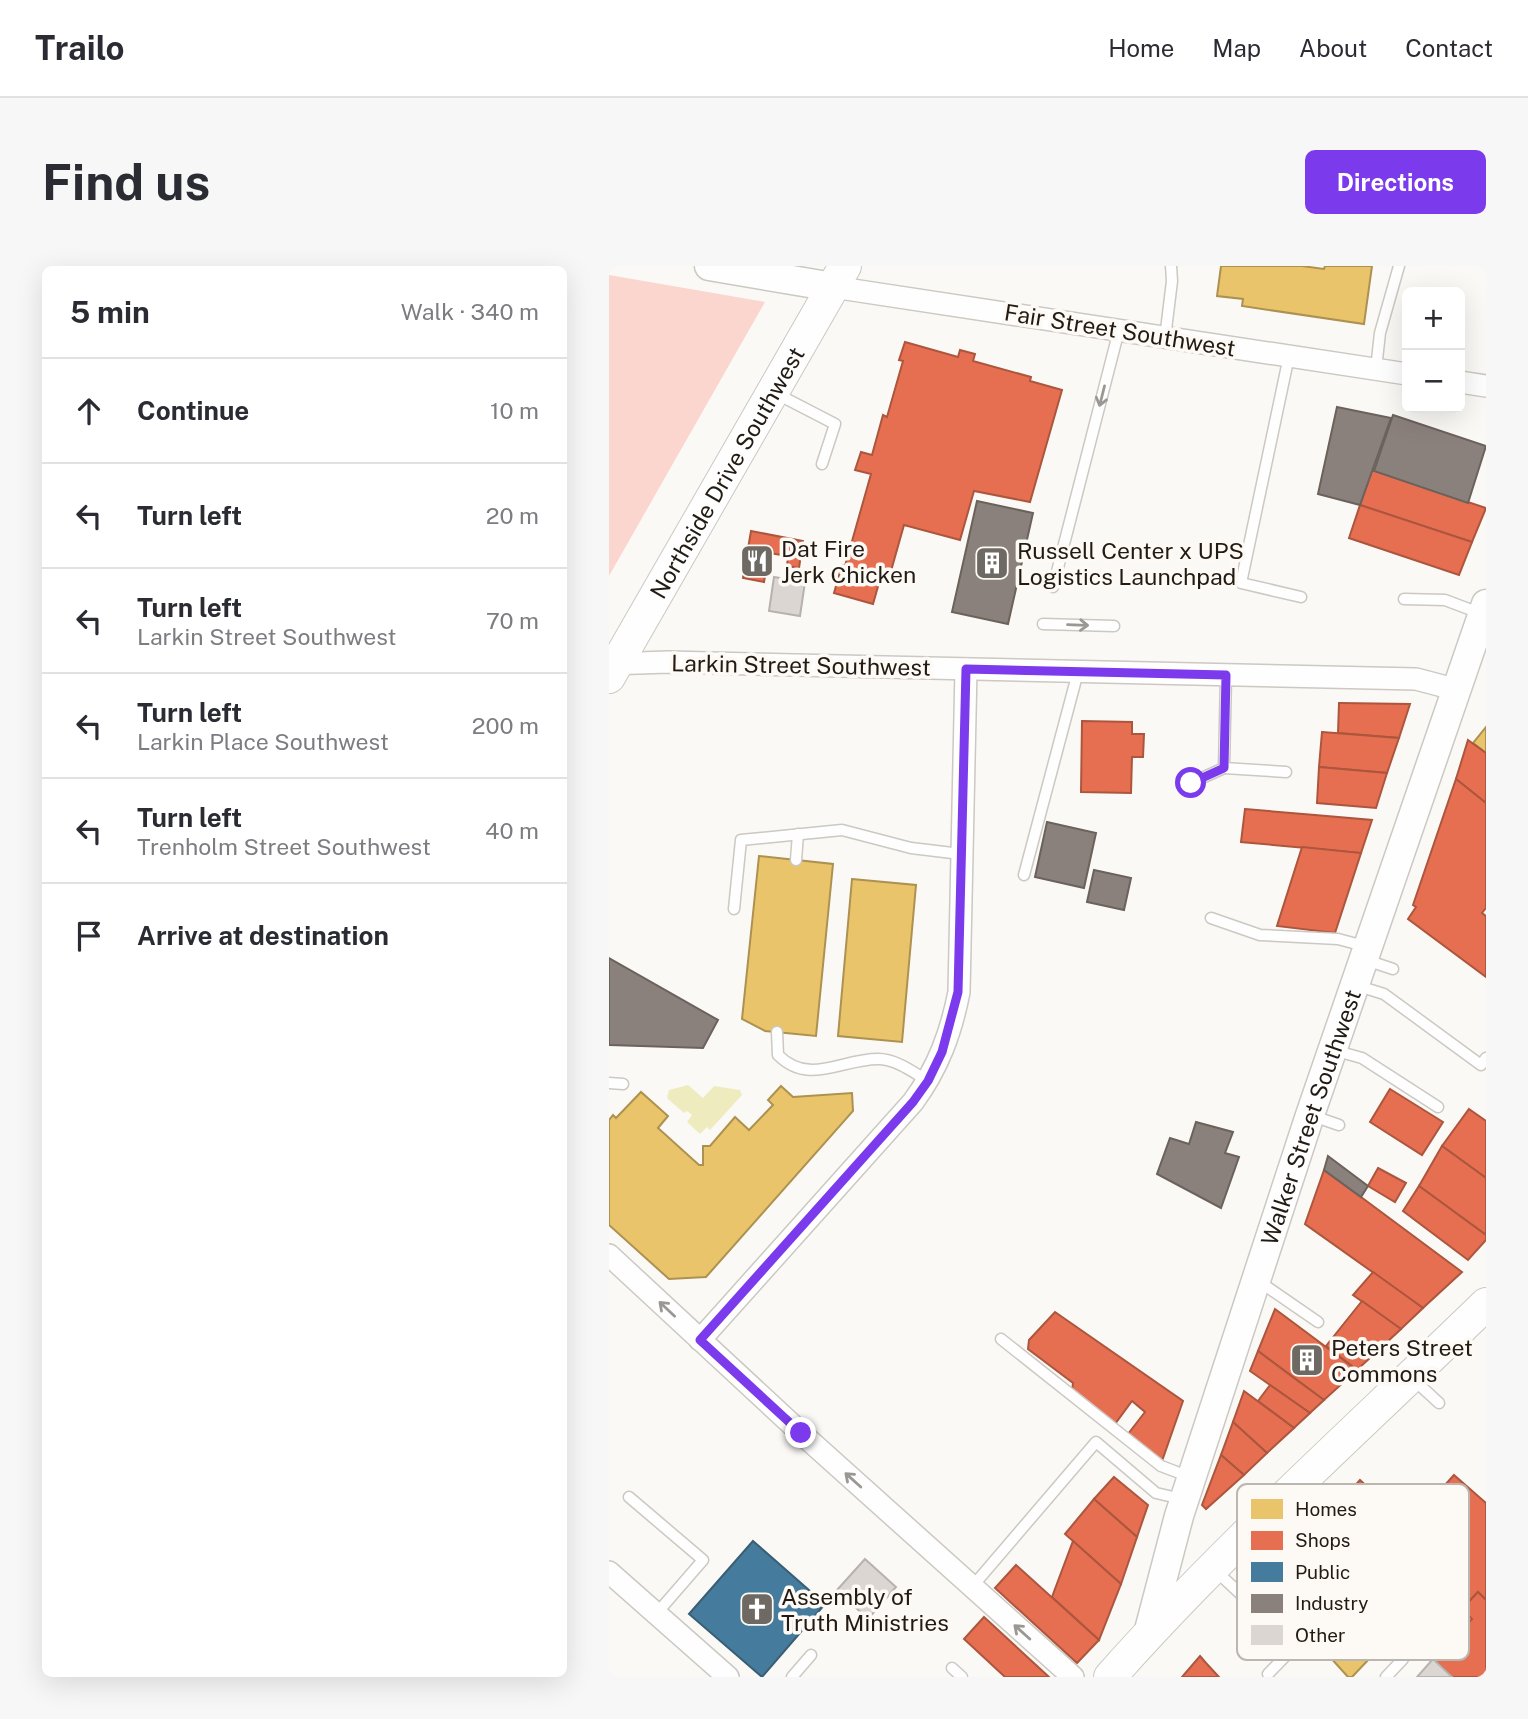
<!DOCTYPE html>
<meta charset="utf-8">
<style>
body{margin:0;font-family:"Public Sans",sans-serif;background:#f7f7f7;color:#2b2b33}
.controls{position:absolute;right:21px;top:21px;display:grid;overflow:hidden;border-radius:10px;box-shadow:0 7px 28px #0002}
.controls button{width:63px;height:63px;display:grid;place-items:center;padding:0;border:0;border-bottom:2px solid #e1e1e2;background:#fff;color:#2b2b33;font:35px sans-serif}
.stop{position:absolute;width:21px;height:21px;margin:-16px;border:5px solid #7c3aed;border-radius:50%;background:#fff}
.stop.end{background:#7c3aed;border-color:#fff;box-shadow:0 2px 7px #0008}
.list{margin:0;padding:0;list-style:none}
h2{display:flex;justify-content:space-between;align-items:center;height:91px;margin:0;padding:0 28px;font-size:30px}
h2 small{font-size:23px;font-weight:400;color:#7c7c81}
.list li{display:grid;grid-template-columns:46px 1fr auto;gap:21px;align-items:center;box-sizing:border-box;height:105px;padding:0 28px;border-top:2px solid #e1e1e2}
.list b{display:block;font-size:26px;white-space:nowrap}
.list p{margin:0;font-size:23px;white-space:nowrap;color:#7c7c81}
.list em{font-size:23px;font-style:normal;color:#7c7c81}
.icon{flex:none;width:38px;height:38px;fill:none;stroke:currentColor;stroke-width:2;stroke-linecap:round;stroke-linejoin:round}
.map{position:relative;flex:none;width:877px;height:1411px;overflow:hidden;border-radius:10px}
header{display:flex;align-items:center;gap:42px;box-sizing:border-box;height:98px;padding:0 35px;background:#fff;border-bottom:2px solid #e1e1e2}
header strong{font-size:33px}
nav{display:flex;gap:38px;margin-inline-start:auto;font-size:24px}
.intro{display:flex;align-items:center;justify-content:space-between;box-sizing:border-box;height:168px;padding:0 42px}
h1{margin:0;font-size:49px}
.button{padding:18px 32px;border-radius:10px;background:#7c3aed;color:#fff;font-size:24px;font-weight:700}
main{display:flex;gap:42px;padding:0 42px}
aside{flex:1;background:#fff;border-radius:10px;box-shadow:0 7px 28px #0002}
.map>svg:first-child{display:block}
</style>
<header>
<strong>Trailo</strong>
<nav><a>Home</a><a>Map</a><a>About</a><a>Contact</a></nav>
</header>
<div class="intro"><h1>Find us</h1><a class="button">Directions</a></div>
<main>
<aside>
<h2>5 min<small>Walk · 340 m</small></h2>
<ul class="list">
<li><svg class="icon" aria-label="ahead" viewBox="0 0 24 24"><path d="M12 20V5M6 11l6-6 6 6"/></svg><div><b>Continue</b></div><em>10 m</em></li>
<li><svg class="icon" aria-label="left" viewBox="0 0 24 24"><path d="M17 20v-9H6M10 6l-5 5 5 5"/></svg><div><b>Turn left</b></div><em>20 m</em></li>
<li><svg class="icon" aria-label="left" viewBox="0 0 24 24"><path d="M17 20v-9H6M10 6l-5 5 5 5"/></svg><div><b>Turn left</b><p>Larkin Street Southwest</p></div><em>70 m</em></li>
<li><svg class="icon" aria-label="left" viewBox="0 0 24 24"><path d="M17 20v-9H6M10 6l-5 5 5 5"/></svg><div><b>Turn left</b><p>Larkin Place Southwest</p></div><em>200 m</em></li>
<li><svg class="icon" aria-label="left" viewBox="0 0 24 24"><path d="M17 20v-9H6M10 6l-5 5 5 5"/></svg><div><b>Turn left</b><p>Trenholm Street Southwest</p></div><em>40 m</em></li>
<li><svg class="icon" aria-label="arrive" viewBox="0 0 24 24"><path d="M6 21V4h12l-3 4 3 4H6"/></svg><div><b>Arrive at destination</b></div></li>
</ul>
</aside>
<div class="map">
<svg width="877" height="1411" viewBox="0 0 877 1411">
<rect width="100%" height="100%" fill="#fbf9f6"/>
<path fill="#fbd6ce" d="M0,9L156,36L0,310Z"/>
<path fill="#eeecbf" d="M79,819L94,832L105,820L131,824L133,829L101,864L98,861L91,868L78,856L83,849L78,845L75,847L58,832L60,824Z"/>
<g fill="#e9c46a" stroke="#ad9150" stroke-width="2">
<path d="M612,0H693L715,3L716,0H763L755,58L633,40L634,33L608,30Z"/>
<path d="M877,461V487L864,477Z"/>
<path d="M150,590L224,598L207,770L156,765L133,753Z"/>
<path d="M243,613L307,619L293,776L229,770Z"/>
<path d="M172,820L184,831L243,827L244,845L97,1011L60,1013L0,959V854L4,849L7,852L32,826L59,850L49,862L90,899H94V880H101L126,851L140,864L164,839L159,834Z"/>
<path d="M752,1336L783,1369L743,1411H739L710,1379Z"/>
</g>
<g fill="#e76f51" stroke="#ac563e" stroke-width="2">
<path d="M296,76L349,91L351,84L366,88L364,95L422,111L421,115L453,124L421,236L365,225L351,274L295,259L280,312L272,310L264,338L225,327L233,299L236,300L262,208L246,204L252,186L263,189L274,149L278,151L294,95L290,94Z"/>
<path d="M763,204L877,242L863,276L751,239Z"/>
<path d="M751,239L863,276L850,309L740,272Z"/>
<path d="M142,265L194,275L190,302L178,300L179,290L160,287L155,316L134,312Z"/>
<path d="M730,437H731L801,438L790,472L729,467Z"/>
<path d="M473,455L523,456V468H535L534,491H523L522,527L472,526Z"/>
<path d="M713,466L790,472L778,507L710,501Z"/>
<path d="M859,474L877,487V537L847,513Z"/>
<path d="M710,501L778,507L767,542L708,537Z"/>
<path d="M847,513L877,537V642L873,647L877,650V711L799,653L807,641L804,639Z"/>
<path d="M636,543L706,549L763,554L752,587L632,576Z"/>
<path d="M693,581L752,587L726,667L668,660Z"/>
<path d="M781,823L834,856L813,889L761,856Z"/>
<path d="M860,843L877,855V912L833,880Z"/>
<path d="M833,880L877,912V969L810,920Z"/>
<path d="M769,902L797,917L786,936L759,920Z"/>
<path d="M715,904L752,931L853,1006L814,1042L696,958Z"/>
<path d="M810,920L877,969V974L859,994L794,945Z"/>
<path d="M764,1006L814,1042L792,1063L744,1029Z"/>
<path d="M753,1035L792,1063L748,1104L717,1080Z"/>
<path d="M666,1043L748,1104L715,1134L649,1085Z"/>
<path d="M446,1046L574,1135L553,1195L519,1168L536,1146L523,1135L506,1158L463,1125L464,1117L419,1083L420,1074Z"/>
<path d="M649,1085L689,1115L715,1134L701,1147L641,1105Z"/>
<path d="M661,1119L701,1147L685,1162L649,1135Z"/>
<path d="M635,1125L685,1162L658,1187L624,1156Z"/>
<path d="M624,1156L658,1187L635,1209L612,1189Z"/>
<path d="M612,1189L635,1209L597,1243L593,1239Z"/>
<path d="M845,1209L877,1237V1334L869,1326L853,1343L830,1319L845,1303L799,1260Z"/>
<path d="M505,1211L539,1239L528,1271L485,1233Z"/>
<path d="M751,1214L845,1303L783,1369L696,1275Z"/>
<path d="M485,1233L528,1271L512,1318L456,1268Z"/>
<path d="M464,1275L512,1318L490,1374L443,1331Z"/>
<path d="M407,1299L490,1374L468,1397L386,1322Z"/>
<path d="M869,1326L877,1334V1411H843L824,1393L863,1353L853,1343Z"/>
<path d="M375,1351L440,1411H396L355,1373Z"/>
<path d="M591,1390L597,1397L610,1411H573Z"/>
</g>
<path fill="#457b9d" stroke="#3a5e74" stroke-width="2" d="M144,1275L216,1338L153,1411L80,1348Z"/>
<g fill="#8a817c" stroke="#6b625c" stroke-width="2">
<path d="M728,141L782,152L751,239L709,228Z"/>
<path d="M784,149L877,180L859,237L765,205Z"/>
<path d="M368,235L424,247L399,358L343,346Z"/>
<path d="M438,556L487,567L475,622L426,611Z"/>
<path d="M485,604L522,612L515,644L478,636Z"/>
<path d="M0,692L109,754L94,782L0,779Z"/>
<path d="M587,856L624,866L616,887L630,891L612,942L548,908L561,872L580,878Z"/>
<path d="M719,890L759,920L752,931L715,904Z"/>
</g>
<g fill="#dcd6d2" stroke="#b7b2ad" stroke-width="2">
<path d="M165,311L196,316L191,350L160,345Z"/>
<path d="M256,1293L287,1321L259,1353L228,1324Z"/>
<path d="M824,1393L843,1411H808Z"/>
</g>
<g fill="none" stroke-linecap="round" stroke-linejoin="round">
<g stroke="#ccc8c2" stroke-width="13">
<g id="lane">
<path d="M556,72L563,15L562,0"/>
<path d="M680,90L632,317L692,331"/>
<path d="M767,103L771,67L790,0"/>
<path d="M166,127L226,158L213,198"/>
<path d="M444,321L510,64"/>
<path d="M795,333L836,334L873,348"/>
<path d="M434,358L505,360"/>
<path d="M615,502L677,506"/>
<path d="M582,517L615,502L617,409"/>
<path d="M187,594L189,568"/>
<path d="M415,609L469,406"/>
<path d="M125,643L132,574L233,564L302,582L352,588"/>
<path d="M602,652L651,669L729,673L759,681"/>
<path d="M757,694L784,703"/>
<path d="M746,719L775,728L872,799L877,792"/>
<path d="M168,766L169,789C200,820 232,793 269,793C287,793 304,806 319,815"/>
<path d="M724,784L753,792L829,841"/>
<path d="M0,817L14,818"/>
<path d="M704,850L730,859"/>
<path d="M648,1014L709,1056"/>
<path d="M392,1073L552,1200L581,1211"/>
<path d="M804,1113L830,1137"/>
<path d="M20,1231L94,1294L48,1347"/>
<path d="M607,1305L687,1380"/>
<path d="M363,1321L487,1176L547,1227L573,1233"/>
<path d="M343,1402L353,1411"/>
<path d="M659,1408L726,1339"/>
<path d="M183,1411L202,1389"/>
<path d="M777,1411L794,1393"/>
</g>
</g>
<g stroke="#ccc8c2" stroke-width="24">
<g id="street">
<path d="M224,21L798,108"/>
<path d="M851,116L877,120"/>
<path d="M0,398L59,396L807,413L845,423"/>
<path d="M0,989L192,1167L464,1411"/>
<path d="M91,1074L304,836C329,802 342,767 350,726L357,403"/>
<path d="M0,1306L119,1411"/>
</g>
</g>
<g stroke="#ccc8c2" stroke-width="31">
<g id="secondary">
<path d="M100,0L224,21"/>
<path id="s1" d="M539,1368L570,1250L701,849L877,338"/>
</g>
</g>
<g stroke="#ccc8c2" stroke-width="34">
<g id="primary">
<path id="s2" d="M0,411L236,0"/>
<path d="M501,1411C618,1279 751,1161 877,1038"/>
</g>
</g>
<use href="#lane" stroke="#fefefe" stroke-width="10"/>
<use href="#street" stroke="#fefefe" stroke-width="21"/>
<use href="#secondary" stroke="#fefefe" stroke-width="28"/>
<use href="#primary" stroke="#fefefe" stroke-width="32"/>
</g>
<defs><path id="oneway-shaft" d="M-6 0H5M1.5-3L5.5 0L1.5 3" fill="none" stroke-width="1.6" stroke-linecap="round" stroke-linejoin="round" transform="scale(1.75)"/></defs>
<g stroke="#9b9894">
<use href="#oneway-shaft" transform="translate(493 130) rotate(104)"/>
<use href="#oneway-shaft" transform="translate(469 359) rotate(2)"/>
<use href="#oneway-shaft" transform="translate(58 1043) rotate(-137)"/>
<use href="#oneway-shaft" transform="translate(244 1214) rotate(-138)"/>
<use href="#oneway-shaft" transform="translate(413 1366) rotate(-138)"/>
</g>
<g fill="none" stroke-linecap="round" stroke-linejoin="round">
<path stroke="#7c3aed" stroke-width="9" d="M192,1167L91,1074L304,836L319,815L333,786L349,726L357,403L617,409L615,502L582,517"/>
</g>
<defs>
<g id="restaurant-square" transform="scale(1.75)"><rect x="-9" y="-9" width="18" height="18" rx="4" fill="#6e6962" stroke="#fdf9f4"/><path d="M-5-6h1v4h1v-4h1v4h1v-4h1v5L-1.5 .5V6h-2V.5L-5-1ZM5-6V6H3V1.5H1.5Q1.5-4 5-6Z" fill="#fff"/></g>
<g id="building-square" transform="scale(1.75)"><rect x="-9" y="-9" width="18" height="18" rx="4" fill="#6e6962" stroke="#fdf9f4"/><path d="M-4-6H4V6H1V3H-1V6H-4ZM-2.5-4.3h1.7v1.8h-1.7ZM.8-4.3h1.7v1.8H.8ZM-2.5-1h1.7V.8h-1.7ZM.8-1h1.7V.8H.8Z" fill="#fff"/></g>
<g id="church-square" transform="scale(1.75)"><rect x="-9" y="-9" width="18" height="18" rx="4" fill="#6e6962" stroke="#fdf9f4"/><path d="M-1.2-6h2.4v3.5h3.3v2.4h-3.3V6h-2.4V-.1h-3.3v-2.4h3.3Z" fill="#fff"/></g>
</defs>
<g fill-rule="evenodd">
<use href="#restaurant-square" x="148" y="295"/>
<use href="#building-square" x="383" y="297"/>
<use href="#building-square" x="698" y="1094"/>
<use href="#church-square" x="148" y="1343"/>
</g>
<g text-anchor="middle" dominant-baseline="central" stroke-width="7" stroke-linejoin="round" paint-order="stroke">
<g font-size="23" fill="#221b13" stroke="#fdf9f4">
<text transform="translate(511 64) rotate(9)">Fair Street Southwest</text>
<text stroke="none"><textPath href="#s2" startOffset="236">Northside Drive Southwest</textPath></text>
<text transform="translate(192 399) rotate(1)">Larkin Street Southwest</text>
<text stroke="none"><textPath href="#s1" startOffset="542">Walker Street Southwest</textPath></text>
</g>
<g font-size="23" fill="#221b13" stroke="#fdf9f4" text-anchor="start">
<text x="172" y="282">Dat Fire<tspan x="172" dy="26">Jerk Chicken</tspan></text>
<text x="408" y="284">Russell Center x UPS<tspan x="408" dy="26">Logistics Launchpad</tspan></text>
<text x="722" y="1081">Peters Street<tspan x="722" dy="26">Commons</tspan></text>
<text x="172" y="1330">Assembly of<tspan x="172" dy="26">Truth Ministries</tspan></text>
</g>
</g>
<rect x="628" y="1218" width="232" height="176" rx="10" fill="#fdf9f4" stroke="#bbb6b0" stroke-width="2"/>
<rect x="642" y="1233" width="32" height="20" fill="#e9c46a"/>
<rect x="642" y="1265" width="32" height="19" fill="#e76f51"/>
<rect x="642" y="1296" width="32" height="20" fill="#457b9d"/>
<rect x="642" y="1328" width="32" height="19" fill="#8a817c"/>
<rect x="642" y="1359" width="32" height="20" fill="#dcd6d2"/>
<g font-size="19" fill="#221b13">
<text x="686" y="1250">Homes</text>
<text x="686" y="1281">Shops</text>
<text x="686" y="1313">Public</text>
<text x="686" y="1344">Industry</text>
<text x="686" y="1376">Other</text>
</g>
</svg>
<div class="controls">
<button>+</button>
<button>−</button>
</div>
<div class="stop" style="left:582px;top:517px"></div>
<div class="stop end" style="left:192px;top:1167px"></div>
</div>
</main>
